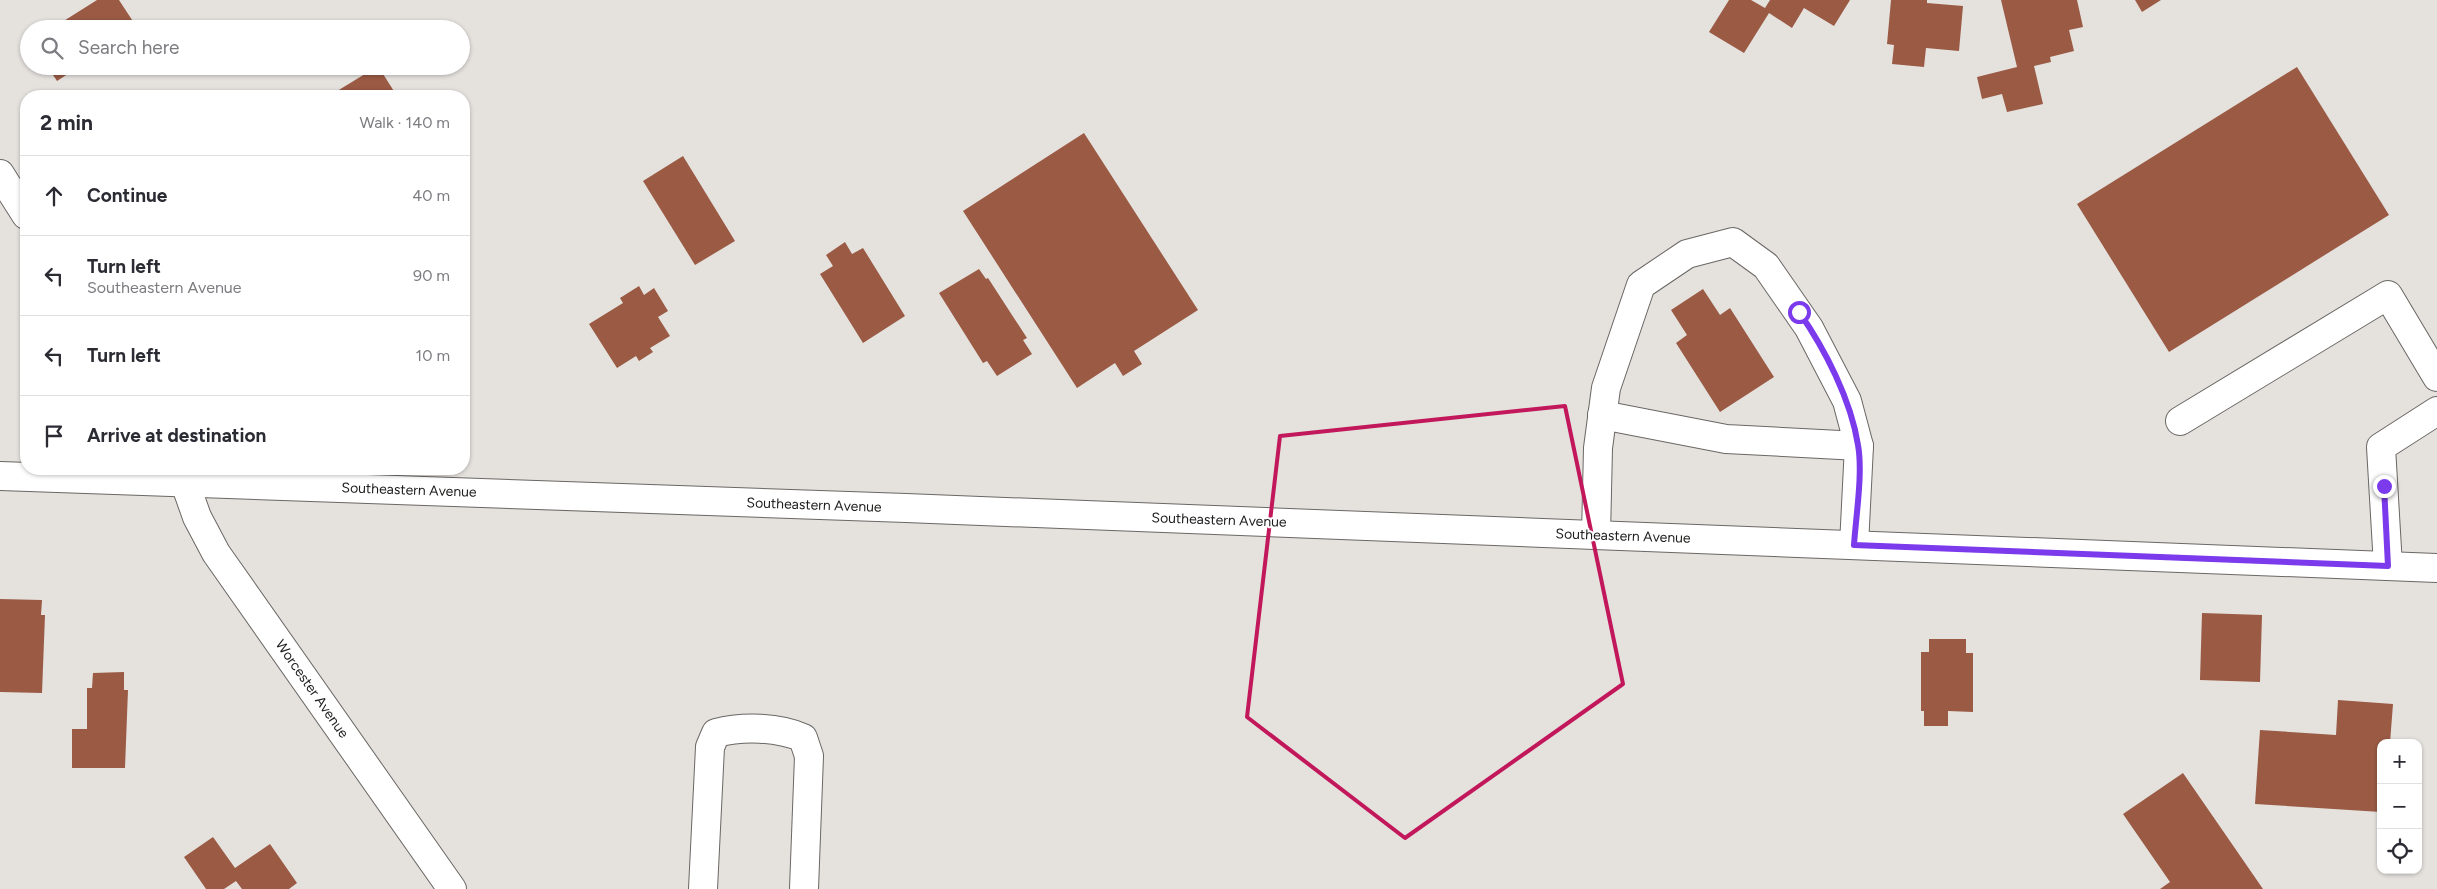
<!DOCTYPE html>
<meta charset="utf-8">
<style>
body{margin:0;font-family:Figtree,sans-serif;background:#f7f7f7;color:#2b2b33}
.controls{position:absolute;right:15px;bottom:15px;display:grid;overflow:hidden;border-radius:10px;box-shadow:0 1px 4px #0004}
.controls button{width:45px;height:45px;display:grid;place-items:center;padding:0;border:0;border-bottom:1px solid #e1e1e2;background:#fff;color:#2b2b33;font:25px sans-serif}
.stop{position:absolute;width:15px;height:15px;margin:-11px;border:4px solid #7c3aed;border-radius:50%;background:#fff}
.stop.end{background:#7c3aed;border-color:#fff;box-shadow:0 1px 5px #0008}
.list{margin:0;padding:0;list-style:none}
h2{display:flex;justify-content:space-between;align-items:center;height:65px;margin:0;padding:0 20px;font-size:21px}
h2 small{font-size:16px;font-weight:400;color:#7c7c81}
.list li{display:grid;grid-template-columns:32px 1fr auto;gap:15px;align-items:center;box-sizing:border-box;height:80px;padding:0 20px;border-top:1px solid #e1e1e2}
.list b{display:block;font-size:19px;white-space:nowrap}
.list p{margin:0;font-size:16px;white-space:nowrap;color:#7c7c81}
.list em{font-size:16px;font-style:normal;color:#7c7c81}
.icon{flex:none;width:28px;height:28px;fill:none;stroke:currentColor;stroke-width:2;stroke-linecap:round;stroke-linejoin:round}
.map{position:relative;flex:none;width:2437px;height:889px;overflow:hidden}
.search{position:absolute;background:#fff;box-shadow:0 1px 4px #0004;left:20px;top:20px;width:450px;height:55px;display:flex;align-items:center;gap:12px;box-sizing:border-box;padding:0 18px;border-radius:28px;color:#7c7c81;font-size:19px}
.panel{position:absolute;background:#fff;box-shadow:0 1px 4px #0004;left:20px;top:90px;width:450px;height:385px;border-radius:20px}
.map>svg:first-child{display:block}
</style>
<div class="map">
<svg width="2437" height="889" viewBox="0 0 2437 889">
<rect width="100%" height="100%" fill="#e5e2de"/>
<g fill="#9a5a44">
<path d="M97,0H119L138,29H51Z"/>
<path d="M1729,0H1751L1765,8L1770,0H1850L1834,26L1804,8L1792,28L1769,13L1744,53L1709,32Z"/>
<path d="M1891,0H1927V3L1963,6L1959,51L1926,48L1924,67L1892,64L1894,45L1887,44Z"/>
<path d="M2001,0H2077L2083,27L2069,30L2074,51L2050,57L2051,62L2034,66L2043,104L2007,112L2002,94L1982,99L1977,77L2017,67Z"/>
<path d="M2135,0H2161L2142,12Z"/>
<path d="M47,66H80L57,81Z"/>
<path d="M378,66L397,96H329Z"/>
<path d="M2297,67L2389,215L2169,352L2077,204Z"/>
<path d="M1084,133L1198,310L1134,351L1142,364L1123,376L1115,363L1077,388L963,211Z"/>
<path d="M683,156L735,241L695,265L643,181Z"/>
<path d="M845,242L852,254L863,248L905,316L863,343L820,274L833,266L826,255Z"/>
<path d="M979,269L986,279L988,278L1027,338L1023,340L1032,354L997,376L987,361L983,363L939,293Z"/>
<path d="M639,286L644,295L654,288L668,311L658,317L670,336L650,348L653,352L639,361L636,356L617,368L589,324L623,303L620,298Z"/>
<path d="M1703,289L1720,315L1730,308L1774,377L1720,412L1676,343L1687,335L1671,310Z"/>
<path d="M0,599L42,600L41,615H45L42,693L0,692Z"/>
<path d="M2202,613L2262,615L2260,682L2200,680Z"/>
<path d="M1929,639H1966V653H1973V712L1948,711V726H1924V711H1921V652H1929Z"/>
<path d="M124,672V690H128L125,768H72V729H87V688H92L93,673Z"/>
<path d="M2338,700L2393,704L2390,743H2381V812L2255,804L2260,730L2336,735Z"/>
<path d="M2183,773L2263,889H2160L2170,882L2123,814Z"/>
<path d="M213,837L235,868L270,844L297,883L289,889H242L236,881L224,889H206L184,857Z"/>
</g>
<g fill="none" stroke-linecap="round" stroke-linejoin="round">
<g stroke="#6a6764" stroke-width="30">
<g id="minor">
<path d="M0,174L26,215"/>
<path d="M1602,415L1726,439L1859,446"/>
<path d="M2180,421L2388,295L2437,377"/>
<path d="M180,469L197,517L216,553L452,889"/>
<path d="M1596,535L1598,448L1606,388L1641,285L1687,254L1733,242L1766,266L1809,328L1847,401L1859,446L1854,545"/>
<path d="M2388,566L2381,447L2437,411"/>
<path d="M703,889L710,747L716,733C743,726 778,727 803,738L809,756L804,889"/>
</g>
</g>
<g stroke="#6a6764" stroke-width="30">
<path id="major" d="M0,476L906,508L2437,568"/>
</g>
<use href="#minor" stroke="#fff" stroke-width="28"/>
<use href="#major" stroke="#fff" stroke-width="28"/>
</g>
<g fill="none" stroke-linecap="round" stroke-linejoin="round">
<path stroke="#7c3aed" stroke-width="6" d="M1799,312C1825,349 1851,400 1858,445C1863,473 1856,515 1854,545L2388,566L2384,486"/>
</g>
<path fill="none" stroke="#c2185b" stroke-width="4" stroke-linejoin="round" d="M1565,406L1623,684L1405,838L1247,717L1280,436Z"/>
<g text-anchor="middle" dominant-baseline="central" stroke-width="4" stroke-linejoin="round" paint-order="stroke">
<g font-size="14" fill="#1d1c1b" stroke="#fff">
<text transform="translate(409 490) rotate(2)">Southeastern Avenue</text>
<text transform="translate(814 505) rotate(2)">Southeastern Avenue</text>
<text transform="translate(1219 520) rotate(2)">Southeastern Avenue</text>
<text transform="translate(1623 536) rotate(2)">Southeastern Avenue</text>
<text transform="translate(312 689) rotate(55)">Worcester Avenue</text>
</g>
</g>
</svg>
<div class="controls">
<button>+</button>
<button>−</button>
<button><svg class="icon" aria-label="locate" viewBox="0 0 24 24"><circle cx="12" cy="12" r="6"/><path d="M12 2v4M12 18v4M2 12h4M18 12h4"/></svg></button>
</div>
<div class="stop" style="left:1799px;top:312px"></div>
<div class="stop end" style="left:2384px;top:486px"></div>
<div class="search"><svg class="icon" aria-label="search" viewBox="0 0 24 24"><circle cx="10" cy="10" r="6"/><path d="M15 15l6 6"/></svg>Search here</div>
<section class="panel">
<h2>2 min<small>Walk · 140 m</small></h2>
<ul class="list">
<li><svg class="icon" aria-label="ahead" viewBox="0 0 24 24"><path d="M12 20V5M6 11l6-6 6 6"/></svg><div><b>Continue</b></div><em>40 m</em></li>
<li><svg class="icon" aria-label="left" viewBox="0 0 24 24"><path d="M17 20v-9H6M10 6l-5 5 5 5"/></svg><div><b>Turn left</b><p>Southeastern Avenue</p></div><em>90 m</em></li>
<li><svg class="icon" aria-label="left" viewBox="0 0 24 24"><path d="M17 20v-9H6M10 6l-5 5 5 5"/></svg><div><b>Turn left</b></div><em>10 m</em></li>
<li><svg class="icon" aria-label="arrive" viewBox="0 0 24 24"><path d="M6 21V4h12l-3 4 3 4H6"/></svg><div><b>Arrive at destination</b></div></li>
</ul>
</section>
</div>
